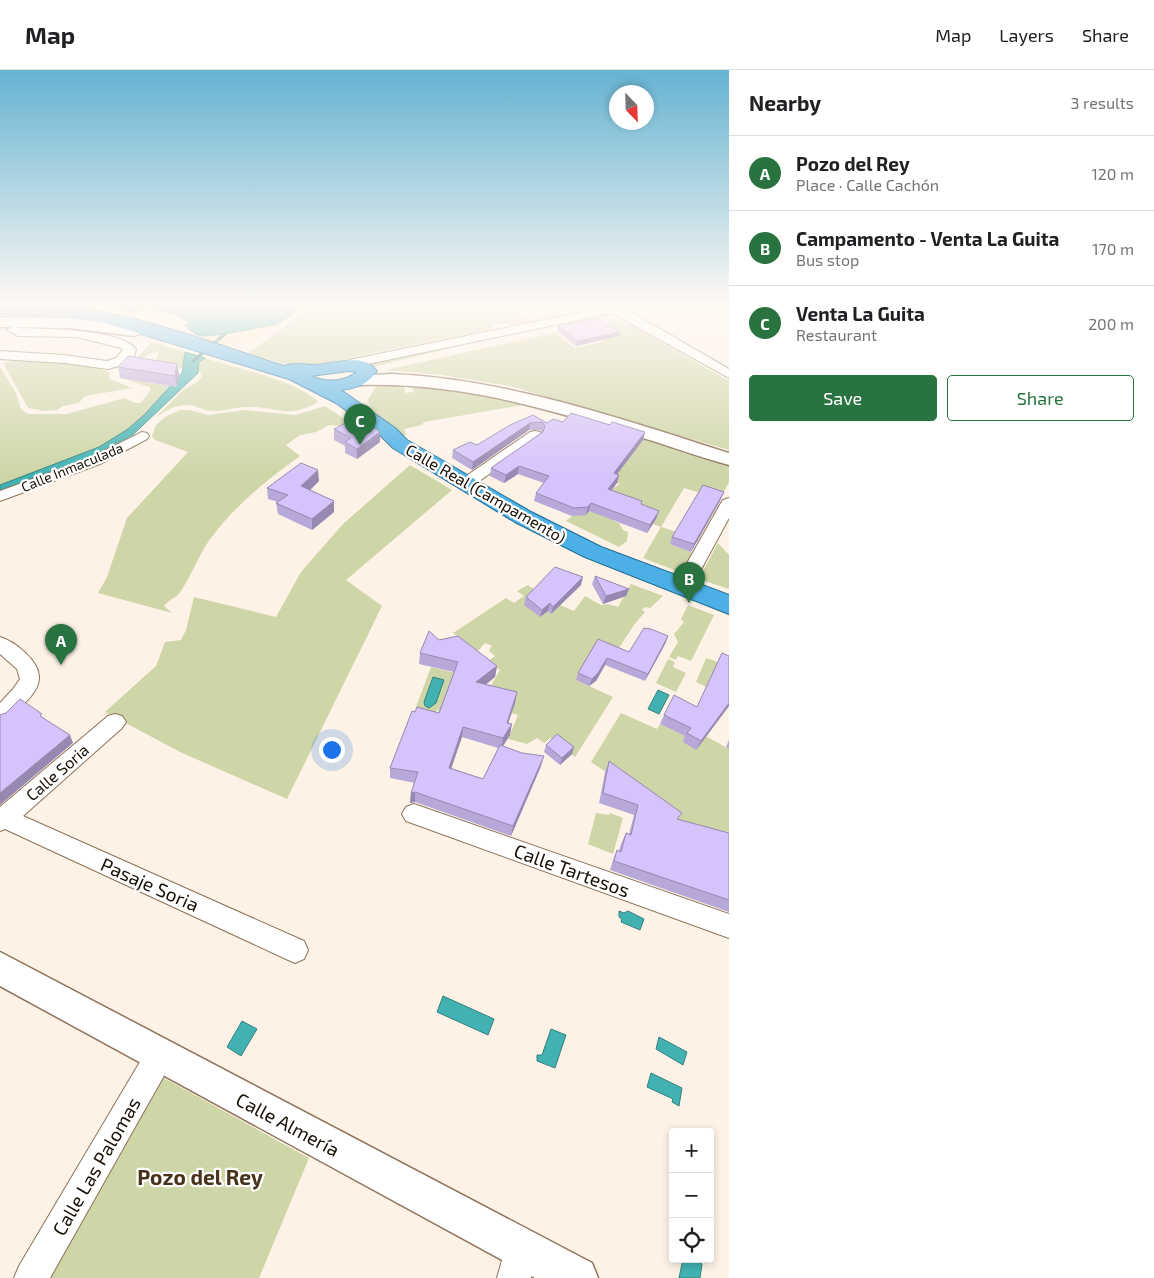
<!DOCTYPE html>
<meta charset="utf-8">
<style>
body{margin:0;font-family:"Exo 2",sans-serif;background:#f2f2f2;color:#202124}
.controls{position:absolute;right:15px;bottom:15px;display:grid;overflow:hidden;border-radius:5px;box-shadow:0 2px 8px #0003}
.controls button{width:45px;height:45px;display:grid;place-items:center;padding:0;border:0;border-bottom:1px solid #e0e0e0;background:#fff;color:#202124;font:25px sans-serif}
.compass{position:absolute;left:609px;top:15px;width:45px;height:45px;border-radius:50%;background:#fff;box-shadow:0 2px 8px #0003;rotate:157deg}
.you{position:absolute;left:331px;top:679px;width:18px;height:18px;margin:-12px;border:4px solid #fff;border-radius:50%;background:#1a73e8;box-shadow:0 0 0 8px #1a73e833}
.badge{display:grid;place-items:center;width:32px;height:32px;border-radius:50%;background:#297340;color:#fff;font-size:16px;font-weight:700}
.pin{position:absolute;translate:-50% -41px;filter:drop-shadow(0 1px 2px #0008)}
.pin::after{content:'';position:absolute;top:26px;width:18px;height:15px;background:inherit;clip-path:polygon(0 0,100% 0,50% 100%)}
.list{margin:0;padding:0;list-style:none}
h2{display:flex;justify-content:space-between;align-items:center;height:65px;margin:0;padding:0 20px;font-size:21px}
h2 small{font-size:16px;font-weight:400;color:#757577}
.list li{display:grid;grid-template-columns:32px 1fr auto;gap:15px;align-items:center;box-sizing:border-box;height:75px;padding:0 20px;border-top:1px solid #e0e0e0}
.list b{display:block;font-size:19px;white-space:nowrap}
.list p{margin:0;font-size:16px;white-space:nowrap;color:#757577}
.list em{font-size:16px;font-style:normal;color:#757577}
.actions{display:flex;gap:10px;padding:15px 20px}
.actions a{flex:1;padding:11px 0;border:1px solid #297340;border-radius:5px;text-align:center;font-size:18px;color:#297340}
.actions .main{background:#297340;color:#fff}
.icon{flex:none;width:28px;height:28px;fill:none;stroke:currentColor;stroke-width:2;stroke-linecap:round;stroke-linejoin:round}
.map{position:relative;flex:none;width:729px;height:1208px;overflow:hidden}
header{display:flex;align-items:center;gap:30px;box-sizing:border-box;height:70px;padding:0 25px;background:#fff;border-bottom:1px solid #e0e0e0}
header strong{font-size:24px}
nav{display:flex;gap:28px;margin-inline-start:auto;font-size:18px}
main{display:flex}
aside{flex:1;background:#fff}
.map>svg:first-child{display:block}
</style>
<header>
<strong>Map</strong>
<nav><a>Map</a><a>Layers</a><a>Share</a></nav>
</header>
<main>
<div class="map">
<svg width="729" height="1208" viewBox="0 0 729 1208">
<rect width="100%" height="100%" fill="#fef2e7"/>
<g fill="#ced5a7">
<path d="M313,236H518L520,242L511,248L518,249L526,247L531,251L512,255L501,253L492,255L493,258L489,260L367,284L319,296L292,295L247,284Z"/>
<path d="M617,250L628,253L729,311V380L510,316L442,305L386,300L548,264L556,263L575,278L605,271L593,262L598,256L610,253L607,251Z"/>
<path d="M152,272L185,282L183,298L152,300L159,281L147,285L137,297L130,296Z"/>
<path d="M446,276L451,278L373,297L366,292Z"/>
<path d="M205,288C232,297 301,312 318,332C286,350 278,336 247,337C236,337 224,341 213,341C205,341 201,338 194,336C180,332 166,340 155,348L182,321L197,312L202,306L199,300V292Z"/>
<path d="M22,289L98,297L110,303L109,309L133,318L85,326L79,333L63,336L57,340L45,341L28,338L3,293Z"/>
<path d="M0,297L16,323L21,339L28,344H67L124,328L135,333H141L150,321V317L120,308L169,316C157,332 143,348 127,360C90,387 42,399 0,415Z"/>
<path d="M377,315H404L405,323L414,322L412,317H409L407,315L455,320L515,332L523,335L424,352L422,355L404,359L406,365L403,366L376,343L367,331Z"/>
<path d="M325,336L358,358L329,355L316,362L300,365L286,375L300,386C269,408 237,434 214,464C200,481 193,503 181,521C177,528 169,529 164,536L172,543L98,523L107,507L127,448L188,382L155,370L152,366L156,355L165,347L180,340H190L208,345L244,340L296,345Z"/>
<path d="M643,369L729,395V412L720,429L684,418L661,457L677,462L670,474L692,482L682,503L643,488L661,457L650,453L612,419L620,414L612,411Z"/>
<path d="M410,395L452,420L346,510L382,536L287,729L180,682L105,642L156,596L165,572L181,570L186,560L194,527L276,547L301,502L343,454Z"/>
<path d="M606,419L614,447L612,450L619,453L623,460L628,462L627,471L619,477L566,451Z"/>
<path d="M718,473L729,485V519L699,509Z"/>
<path d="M631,514L663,526L650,538L645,537L642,540L645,542L634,555L615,584L576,610L613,627L575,687L550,668L544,673L537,668L527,674L508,669L518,645L511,643L488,621L500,600L488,591L495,586L489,581L492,576L485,573L478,581L453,563L506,528L514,533L524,526L517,521L528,515L548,529L531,540L540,547L548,541L551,544L560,535L574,541L585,526L601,535L608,534L618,537Z"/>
<path d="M688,535L714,545L691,591L678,586L676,590L669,587L678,572L674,564L684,552L681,549Z"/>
<path d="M706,588L718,592L706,617L696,612Z"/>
<path d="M668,589L675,592L673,597L686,603L676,622L656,613Z"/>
<path d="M431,597L456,603L442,642L437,640L436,643L416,637Z"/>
<path d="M621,643L657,659L660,654L687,667L700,663L729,679V762L707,758L699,764L591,692Z"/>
<path d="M596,743L609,745L610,743L623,748L613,784L588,774Z"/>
<path d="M162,1007L309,1088L259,1208H50Z"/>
</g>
<path fill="#f5ebc5" d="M274,253L278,254C260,268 218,290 200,266Z"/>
<g fill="#41b1b2" stroke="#35817e">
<path d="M99,236H303L278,254L225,264L204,266L197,265L185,256L190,253L178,245L154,239H142L135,242Z"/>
<path d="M185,282L205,288L199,292L198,303L122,375L110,382L0,424V415L99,377L128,359L145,344L182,303Z"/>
<path d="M433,607L444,610L436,633L429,638L425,636L424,632Z"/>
<path d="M658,620L669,625L659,644L648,639Z"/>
<path d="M619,841L624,843L628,841L644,849L640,860L621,852L622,849L619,847Z"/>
<path d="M443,926L494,949L488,965L437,942Z"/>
<path d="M242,951L257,959L241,986L227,977Z"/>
<path d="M551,959L566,965L555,998L537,991V985H542Z"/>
<path d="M659,967L687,982L683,995L656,979Z"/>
<path d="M651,1003L682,1018L679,1036L672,1032L673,1029L647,1017Z"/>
<path d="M683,1189H691L702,1194L700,1208H679Z"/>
</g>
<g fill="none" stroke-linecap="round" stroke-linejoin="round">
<path stroke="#35817e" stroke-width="3" d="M193,291L225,264"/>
<g stroke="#8c7359" stroke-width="2">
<g id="minor">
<path d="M612,236L624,238L729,299V308L612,243L349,298L342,294L349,290Z"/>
<path d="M13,256L20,258C44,259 121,259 136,279L134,287L126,294L108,299L64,293L0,289V281L64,285L107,291L116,288L123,280L121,278L77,267L18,266L7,260Z"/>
<path d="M535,361L540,362L542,365L540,368L471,417H459L457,414L459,411L530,362Z"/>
<path d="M142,362L147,363L149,366L147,369L100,394L0,431V421L90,388Z"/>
<path d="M729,428V448L691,518L688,522L682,524L676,522L673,518L721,433L723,430Z"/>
<path d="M0,567C14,571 40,591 39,608C39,619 28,630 21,637C14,645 9,651 0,654V633L13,619L20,609L17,599L0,584Z"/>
<path d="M115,644L122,646L126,652L122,658L23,746L304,871L308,880L304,889L295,893L286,889L5,759L0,761V737L108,646Z"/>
<path d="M414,734L729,844V868L406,751L402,744L406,737Z"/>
<path d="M160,971L170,975L174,985L170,995L50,1208H14L19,1196L150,975Z"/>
<path d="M521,1162L533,1166L537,1178L531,1208H497L509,1166Z"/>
</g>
</g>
<g stroke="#8c7359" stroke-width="3">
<g id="tertiary">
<path d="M0,247L71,248L134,256L139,258L142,261L139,264L134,266L71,258L0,257Z"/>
<path d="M391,304C507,309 619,348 729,383V395C703,388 678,379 653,371C553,341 466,312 360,315L354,314L352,310L354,306Z"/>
<path d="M0,882L592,1193L598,1208H535L0,916Z"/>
</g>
</g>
<g stroke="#1e6b93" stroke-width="2">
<path id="trunk" d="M0,236C23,236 46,235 69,237C142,245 214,274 284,296C294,292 305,295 316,295C334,294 364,282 377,301C368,314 357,318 341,320L395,358L407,370L531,442L601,477L729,525V544L585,487L515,452L393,378L381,366L336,333L289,309L105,253L69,247L0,243ZM348,301L357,302C344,312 325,313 311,306Z"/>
</g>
<use href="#minor" fill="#fff" fill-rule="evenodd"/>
<use href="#tertiary" fill="#fff" fill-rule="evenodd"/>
<use href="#trunk" fill="#4cb0e6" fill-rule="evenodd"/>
</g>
<g fill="#b8a8d9" fill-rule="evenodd">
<path d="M558,256L619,266L576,276L557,261Z"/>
<path d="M118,297L179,304L177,317L120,308Z"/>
<path d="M533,345L547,353L563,352L610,355L645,362L643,370L617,404L619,405L617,413L612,420L641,434L656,449L647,463L589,441L586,445L572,446L534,431L536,423L544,413L518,404L504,413L490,406L491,398L542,362L540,360H529L472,400L452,388L453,380L477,375Z"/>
<path d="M334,359L380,372L357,389L345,383V376L334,370Z"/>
<path d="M319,411L310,420L334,431V442L312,460L278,444L276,433L278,432L268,429L267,418Z"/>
<path d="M721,429L691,482L670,474L672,467Z"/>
<path d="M595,506L629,519L626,526L603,534L592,514Z"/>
<path d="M581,515L551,544L548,541L540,547L524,535L526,527Z"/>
<path d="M668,566L665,574L645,611L605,595L596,611L589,616L576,610L578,603L598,569L629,582Z"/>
<path d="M439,570L497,596L495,607L486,614L517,622L515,633L508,653L510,665L503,676L541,696L511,766L415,732L410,733L411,723L415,713L390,708V698L415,642L439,643L454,602L419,594L420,583ZM462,667L498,678L483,709L451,698Z"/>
<path d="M729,636L696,680L683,672L685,666L660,654L664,645L697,637Z"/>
<path d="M729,670V679L726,677Z"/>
<path d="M546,675L574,677L572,684L560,695L544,682Z"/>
<path d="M609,691L679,750L729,763V842L610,800L613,790L617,780L619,781L621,774L626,763L629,764L634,745L599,733L605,702Z"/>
</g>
<g fill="#9688b0">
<path d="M620,262L619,266L576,276L577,271Z"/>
<path d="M177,294L179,304L177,317L175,306Z"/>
<path d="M530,353L529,360L472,400L473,392Z"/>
<path d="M380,362V372L357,389V379Z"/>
<path d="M645,362L643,370L612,411L614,403Z"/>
<path d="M519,396L518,404L504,413L506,405Z"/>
<path d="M318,400L319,411L302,428L301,416Z"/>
<path d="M619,405L617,413L606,427L608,419Z"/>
<path d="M724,422L721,429L691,482L694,474Z"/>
<path d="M334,431V442L312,460V449Z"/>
<path d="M591,433L589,441L586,445L588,437Z"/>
<path d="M659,441L656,449L647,463L650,455Z"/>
<path d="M583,507L581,515L551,544L553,537Z"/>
<path d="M629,519L626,526L603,534L606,526Z"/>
<path d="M550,533L548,541L540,547L542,540Z"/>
<path d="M668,566L665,574L645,611L648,604Z"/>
<path d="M607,588L605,595L596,611L589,616L592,609Z"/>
<path d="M497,596L495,607L475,623L476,612Z"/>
<path d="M517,622L515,633L505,663L507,653Z"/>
<path d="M729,633V636L696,680L701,671Z"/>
<path d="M512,654L510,665L501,679L503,668Z"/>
<path d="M463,657L462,667L448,708L449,698Z"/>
<path d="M70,665L73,673L0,735V723Z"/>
<path d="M574,677L572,684L560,695L562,688Z"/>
<path d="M544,686L541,696L511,766L513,756Z"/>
<path d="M415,722V732L410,733L411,723Z"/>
</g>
<g fill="#d6c3fc" stroke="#9688b0">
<path d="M598,248L620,262L577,271L558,256Z"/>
<path d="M128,286L177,294L175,306L118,297Z"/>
<path d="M571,343L610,355L612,352L645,362L614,403L619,405L608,419L642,431L641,434L659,441L650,455L591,433L588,437L574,438L536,423L549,406L519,396L506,405L491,398L543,362L545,356L542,352L530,353L473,392L453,380L470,372L477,375L510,355L533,345L547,353L553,349L563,352Z"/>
<path d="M358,347L380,362L357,379L345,372L351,368L334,359Z"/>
<path d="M301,393L318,400L301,416L334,431L312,449L276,433L288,425L267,418Z"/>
<path d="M703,415L724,422L694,474L672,467Z"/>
<path d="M555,497L583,507L553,537L550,533L542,540L526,527Z"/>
<path d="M595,506L629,519L606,526Z"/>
<path d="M644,558L651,559L668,566L648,604L607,588L598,603L592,609L578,603L598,569L629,582Z"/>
<path d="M429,561L439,570L458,566L497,596L476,612L517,622L507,653L512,654L503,668L463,657L449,698L483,709L500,675L522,683L544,686L513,756L415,722L411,723L418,702L390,698L412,641L415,642L417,637L439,643L458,592L420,583Z"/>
<path d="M722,583L729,586V633L701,671L687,663L691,658L664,645L674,625L697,637Z"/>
<path d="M20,629L42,644L40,646L70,665L0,723V645L6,643Z"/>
<path d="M557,664L574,677L562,688L546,675Z"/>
<path d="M609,691L682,743L677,749L729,763V830L614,791L617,780L621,782L626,763L631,765L638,735L603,723Z"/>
</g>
<linearGradient id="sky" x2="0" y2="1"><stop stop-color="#65b3d2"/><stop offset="0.58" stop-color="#fff9f4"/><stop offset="1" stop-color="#fff9f4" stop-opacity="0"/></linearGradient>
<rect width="729" height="405" fill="url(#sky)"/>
<g text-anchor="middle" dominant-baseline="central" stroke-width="4.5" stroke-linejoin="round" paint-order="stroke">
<g font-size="14" fill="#191006" stroke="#fff">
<text transform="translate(72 397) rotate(-22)">Calle Inmaculada</text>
</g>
<g font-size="16" fill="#191006" stroke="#fff">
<text transform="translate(486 423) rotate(30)">Calle Real (Campamento)</text>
<text transform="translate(57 702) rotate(-41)">Calle Soria</text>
</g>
<g font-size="19" fill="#191006" stroke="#fff">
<text transform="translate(572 800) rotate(20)">Calle Tartesos</text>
<text transform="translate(150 814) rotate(24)">Pasaje Soria</text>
<text transform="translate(288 1054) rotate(28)">Calle Almería</text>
<text transform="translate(96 1096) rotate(-60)">Calle Las Palomas</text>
</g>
<g font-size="21" font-weight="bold" fill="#48321a" stroke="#fff">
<text x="200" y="1106">Pozo del Rey</text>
</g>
</g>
</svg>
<div class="controls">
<button>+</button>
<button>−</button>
<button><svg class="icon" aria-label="locate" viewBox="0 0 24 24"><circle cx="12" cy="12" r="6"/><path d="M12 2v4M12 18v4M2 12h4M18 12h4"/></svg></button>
</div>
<svg class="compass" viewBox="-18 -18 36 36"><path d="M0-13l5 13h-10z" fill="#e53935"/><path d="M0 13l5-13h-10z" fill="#757577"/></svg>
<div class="you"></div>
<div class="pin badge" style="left:61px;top:595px">A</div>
<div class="pin badge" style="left:689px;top:533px">B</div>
<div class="pin badge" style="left:360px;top:375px">C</div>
</div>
<aside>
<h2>Nearby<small>3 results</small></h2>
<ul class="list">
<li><span class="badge">A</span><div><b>Pozo del Rey</b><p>Place · Calle Cachón</p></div><em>120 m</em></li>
<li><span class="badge">B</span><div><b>Campamento - Venta La Guita</b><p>Bus stop</p></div><em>170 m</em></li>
<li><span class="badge">C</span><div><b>Venta La Guita</b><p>Restaurant</p></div><em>200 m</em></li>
</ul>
<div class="actions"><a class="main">Save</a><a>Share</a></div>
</aside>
</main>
